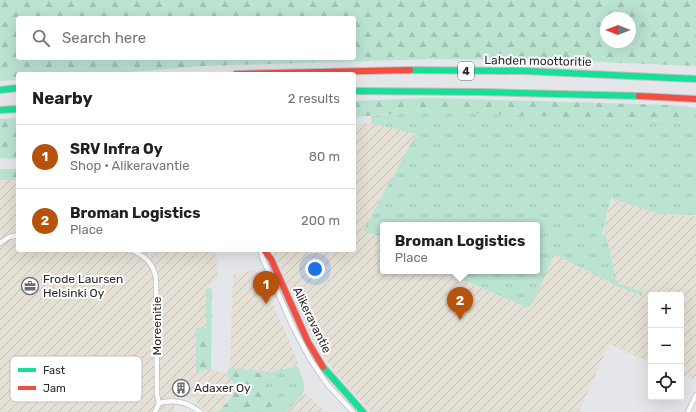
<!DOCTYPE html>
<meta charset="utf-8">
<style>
body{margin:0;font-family:Rubik,sans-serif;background:#f6f6f6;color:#202124}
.controls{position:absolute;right:12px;bottom:12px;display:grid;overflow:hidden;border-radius:4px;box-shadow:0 4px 16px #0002}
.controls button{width:36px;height:36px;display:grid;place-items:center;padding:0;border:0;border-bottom:1px solid #e0e0e0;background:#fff;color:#202124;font:20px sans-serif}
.compass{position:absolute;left:600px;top:12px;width:36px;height:36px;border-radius:50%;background:#fff;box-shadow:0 4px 16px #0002;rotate:270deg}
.you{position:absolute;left:315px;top:269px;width:14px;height:14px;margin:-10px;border:3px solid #fff;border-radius:50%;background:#1a73e8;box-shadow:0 0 0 6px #1a73e833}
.badge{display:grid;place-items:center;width:26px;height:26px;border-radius:50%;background:#b45309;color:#fff;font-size:13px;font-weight:700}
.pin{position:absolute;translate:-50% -33px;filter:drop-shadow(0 1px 2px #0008)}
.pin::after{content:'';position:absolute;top:21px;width:14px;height:12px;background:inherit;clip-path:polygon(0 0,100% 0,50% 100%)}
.popup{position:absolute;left:380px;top:222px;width:160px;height:52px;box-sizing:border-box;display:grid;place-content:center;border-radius:4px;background:#fff;filter:drop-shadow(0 1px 3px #0005);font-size:13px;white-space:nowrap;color:#757577}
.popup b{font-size:15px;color:#202124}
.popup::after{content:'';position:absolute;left:50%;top:100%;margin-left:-8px;border:8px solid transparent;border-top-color:#fff}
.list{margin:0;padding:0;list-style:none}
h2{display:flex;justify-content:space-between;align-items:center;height:52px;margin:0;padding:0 16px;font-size:17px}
h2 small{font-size:13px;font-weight:400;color:#757577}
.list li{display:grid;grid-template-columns:26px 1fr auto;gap:12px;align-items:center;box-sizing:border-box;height:64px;padding:0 16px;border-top:1px solid #e0e0e0}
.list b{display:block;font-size:15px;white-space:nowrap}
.list p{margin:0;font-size:13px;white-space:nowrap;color:#757577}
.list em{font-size:13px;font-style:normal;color:#757577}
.icon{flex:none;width:22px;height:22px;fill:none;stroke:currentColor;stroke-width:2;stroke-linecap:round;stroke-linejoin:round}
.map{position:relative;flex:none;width:696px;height:412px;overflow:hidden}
.search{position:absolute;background:#fff;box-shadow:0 4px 16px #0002;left:16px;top:16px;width:340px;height:44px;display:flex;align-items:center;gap:10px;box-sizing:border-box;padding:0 14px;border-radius:4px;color:#757577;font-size:15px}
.panel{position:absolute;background:#fff;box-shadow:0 4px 16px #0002;left:16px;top:72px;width:340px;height:180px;border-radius:4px}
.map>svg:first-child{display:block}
</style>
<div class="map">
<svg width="696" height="412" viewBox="0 0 696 412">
<defs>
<pattern id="industrial-furrows" width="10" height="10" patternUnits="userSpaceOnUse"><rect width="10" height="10" fill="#e5e0d6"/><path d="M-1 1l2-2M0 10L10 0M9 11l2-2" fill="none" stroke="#c4c0b8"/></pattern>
<pattern id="grass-tufts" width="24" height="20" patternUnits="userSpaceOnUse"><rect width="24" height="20" fill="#bae3d1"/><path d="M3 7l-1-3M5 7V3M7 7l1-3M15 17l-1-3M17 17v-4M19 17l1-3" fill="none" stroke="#a0c3b4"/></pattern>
<pattern id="forest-firs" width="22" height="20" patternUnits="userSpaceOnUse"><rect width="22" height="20" fill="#bae3d1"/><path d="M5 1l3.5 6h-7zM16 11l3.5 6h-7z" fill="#a0c3b4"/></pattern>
</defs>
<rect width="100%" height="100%" fill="#e4e6e9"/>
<g fill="url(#industrial-furrows)">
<path d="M371,123L416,133L364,230L383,237V271H443L528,308L536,297L553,254L617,286L642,296L643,292L617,283L606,236L602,234L612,198L659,214L696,216V376L692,379L681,375V295H651V363L609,344L579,412H371L332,369L313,339L272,250H354V124Z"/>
<path d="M0,180H18V250H215L218,276L206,289V328H197L196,372L211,369L226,374L237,386L235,393L218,412H207L197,403L195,397H170L176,412H0Z"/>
<path d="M253,270L259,273L298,362L297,365L271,372L230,368L233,275Z"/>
<path d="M304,392L326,412H286Z"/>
</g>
<g fill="url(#grass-tufts)">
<path d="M424,111L696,122V215L659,214L611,198L602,234L606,236L617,283L643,292L642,296L617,286L554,254L536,297L528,308L443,271H537V225H383V237L363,231L416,134L371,123V116Z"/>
<path d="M297,366C310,392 305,392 286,412H272L266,374L229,369L230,368L271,372Z"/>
</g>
<g fill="url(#forest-firs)" fill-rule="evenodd">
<path d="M0,0H696V66L581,61L434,59L201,66L109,74H18V80L0,81ZM18,18H354V58H18ZM606,18H630V42H606Z"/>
<path d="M429,98L671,105L696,108V122L424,111L354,117V101Z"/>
<path d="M18,118V159L0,158V119Z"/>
<rect x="0" y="169" width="18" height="11"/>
<path d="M212,288L211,369L196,372V328H206V289Z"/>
<path d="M229,369L266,374L272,412H218C225,404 235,396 237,386L226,374Z"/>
</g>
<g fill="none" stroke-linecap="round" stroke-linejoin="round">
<g stroke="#bcbec0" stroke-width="6">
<g id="street">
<path d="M0,243L9,237L18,235"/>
<path d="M132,250C146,257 153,263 156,278L157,395L159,403L155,412"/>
<path d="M261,250L262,257L294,329L310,359L327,384L353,412"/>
<path d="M159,403C174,399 188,402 200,412"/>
<path d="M688,412L696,395"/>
</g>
</g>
<g stroke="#bcbec0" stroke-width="8">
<g id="fast">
<path d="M410,70L524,71L696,79"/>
<path d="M0,90L18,88"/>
<path d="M354,91L482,92L639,96"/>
<path d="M0,110L18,109"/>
<path d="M323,367L363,412"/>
</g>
</g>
<g stroke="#bcbec0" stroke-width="8">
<g id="jam">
<path d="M236,74L410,70"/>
<path d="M639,96L696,99"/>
<path d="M264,250L271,259L308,342L323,367"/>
</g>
</g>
<use href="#street" stroke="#fbfbfc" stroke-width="4.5"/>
<use href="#fast" stroke="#16e098" stroke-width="6"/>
<use href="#jam" stroke="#f24e42" stroke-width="6"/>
</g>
<defs>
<g id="office-ring" transform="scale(0.9)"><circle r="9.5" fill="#fff" stroke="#6a6c6e" stroke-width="1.5"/><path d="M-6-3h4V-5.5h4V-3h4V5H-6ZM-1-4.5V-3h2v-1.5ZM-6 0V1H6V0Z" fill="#6a6c6e"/></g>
<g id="building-ring" transform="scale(0.9)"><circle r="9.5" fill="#fff" stroke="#6a6c6e" stroke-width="1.5"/><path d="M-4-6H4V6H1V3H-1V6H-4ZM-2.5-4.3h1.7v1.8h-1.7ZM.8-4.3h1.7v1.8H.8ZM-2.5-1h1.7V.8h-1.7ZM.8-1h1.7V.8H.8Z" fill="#6a6c6e"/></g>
</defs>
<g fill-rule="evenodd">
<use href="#office-ring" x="30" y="286"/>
<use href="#building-ring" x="181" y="388"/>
</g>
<g text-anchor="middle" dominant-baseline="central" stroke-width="4" stroke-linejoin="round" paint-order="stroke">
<rect fill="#fff" stroke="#696a6b" stroke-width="1" x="458" y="62" width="16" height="18" rx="3"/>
<g font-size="11" font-weight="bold" fill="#292a2c">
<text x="466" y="71">4</text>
</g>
<g font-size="12" fill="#292a2c" stroke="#fff">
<text transform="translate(538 61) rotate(1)">Lahden moottoritie</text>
<text transform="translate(312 320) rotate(64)">Alikeravantie</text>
<text transform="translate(157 326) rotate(-90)">Moreenitie</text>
</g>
<g font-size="12" fill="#292a2c" stroke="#fff" text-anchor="start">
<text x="43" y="279">Frode Laursen<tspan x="43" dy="14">Helsinki Oy</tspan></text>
<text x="194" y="388">Adaxer Oy</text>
</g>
</g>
<rect x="10" y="356" width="132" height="46" rx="6" fill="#fff" stroke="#bfbfc0" stroke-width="1"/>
<rect x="18" y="368" width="18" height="4" fill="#16e098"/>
<rect x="18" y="386" width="18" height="4" fill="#f24e42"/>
<g font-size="11" fill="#292a2c">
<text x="43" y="374">Fast</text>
<text x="43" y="392">Jam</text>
</g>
</svg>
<div class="controls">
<button>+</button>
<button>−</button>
<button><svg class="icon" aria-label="locate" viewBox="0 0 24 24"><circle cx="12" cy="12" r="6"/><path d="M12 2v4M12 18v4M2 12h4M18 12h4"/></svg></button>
</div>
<svg class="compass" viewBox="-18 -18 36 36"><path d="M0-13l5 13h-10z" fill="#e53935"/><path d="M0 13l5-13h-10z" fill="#757577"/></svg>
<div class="you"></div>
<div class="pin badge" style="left:266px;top:304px">1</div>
<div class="pin badge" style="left:460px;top:320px">2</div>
<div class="popup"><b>Broman Logistics</b>Place</div>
<div class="search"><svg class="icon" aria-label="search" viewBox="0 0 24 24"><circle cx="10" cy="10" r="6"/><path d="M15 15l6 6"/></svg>Search here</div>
<section class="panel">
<h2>Nearby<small>2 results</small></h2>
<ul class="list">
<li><span class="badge">1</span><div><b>SRV Infra Oy</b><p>Shop · Alikeravantie</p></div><em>80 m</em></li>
<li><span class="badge">2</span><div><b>Broman Logistics</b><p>Place</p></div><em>200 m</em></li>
</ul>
</section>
</div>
